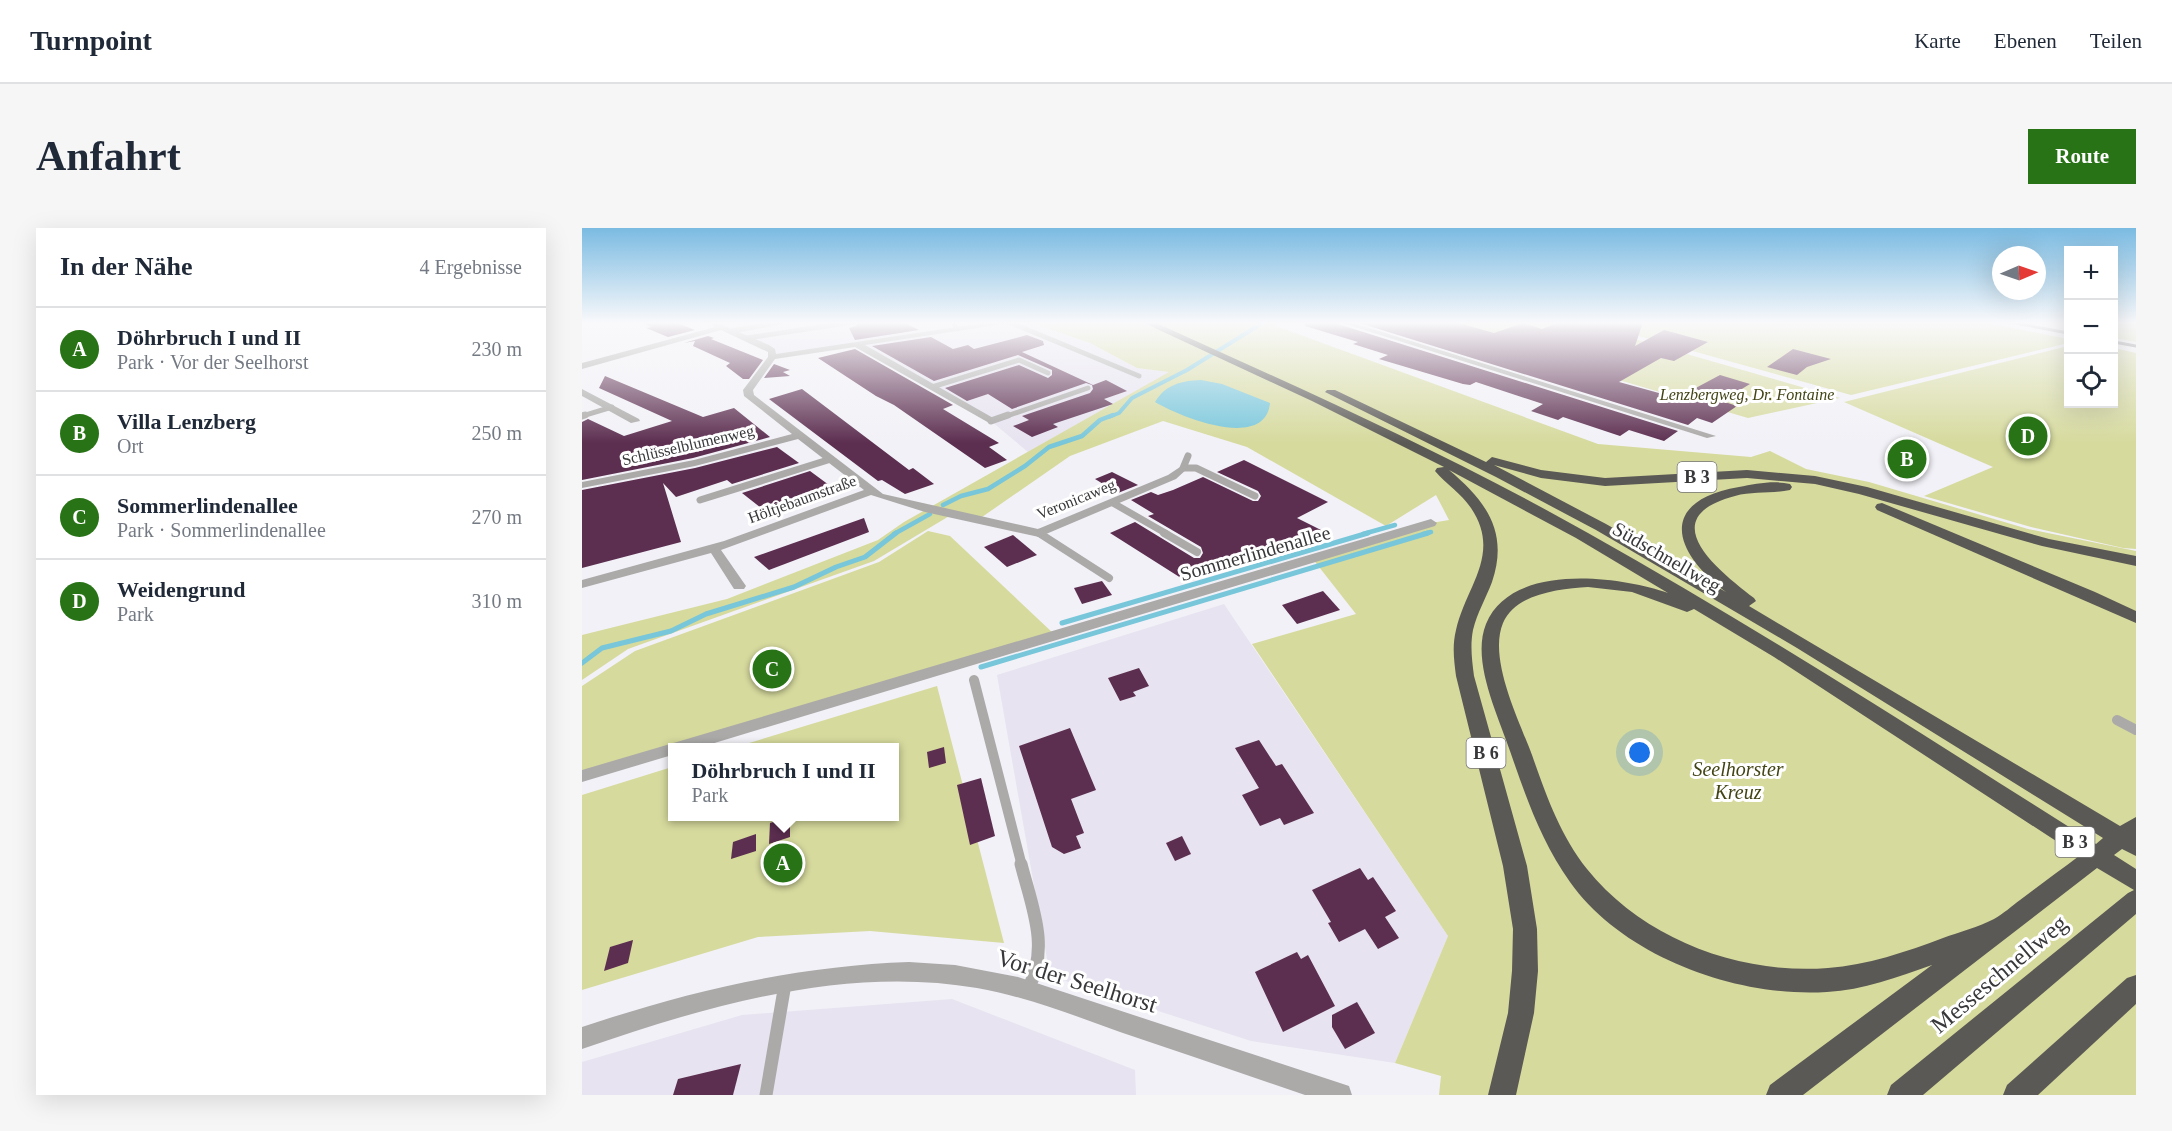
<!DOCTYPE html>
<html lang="de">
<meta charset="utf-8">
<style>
body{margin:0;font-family:Georgia,serif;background:#f6f6f7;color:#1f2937}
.controls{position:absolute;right:18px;top:18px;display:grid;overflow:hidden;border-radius:0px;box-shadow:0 6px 24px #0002}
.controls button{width:54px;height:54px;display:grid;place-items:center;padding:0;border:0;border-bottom:2px solid #e0e1e3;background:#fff;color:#1f2937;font:30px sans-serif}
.compass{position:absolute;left:1410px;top:18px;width:54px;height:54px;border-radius:50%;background:#fff;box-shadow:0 6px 24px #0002;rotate:88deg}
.you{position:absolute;left:1058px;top:525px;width:21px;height:21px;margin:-15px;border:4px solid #fff;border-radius:50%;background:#1a73e8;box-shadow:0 0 0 9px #1a73e833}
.badge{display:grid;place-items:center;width:39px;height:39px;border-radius:50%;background:#297317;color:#fff;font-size:20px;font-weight:700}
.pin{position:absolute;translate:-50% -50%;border:3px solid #fff;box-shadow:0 2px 6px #0006}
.popup{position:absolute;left:86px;top:515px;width:231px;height:78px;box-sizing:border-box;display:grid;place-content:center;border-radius:0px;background:#fff;filter:drop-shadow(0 2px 4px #0005);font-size:20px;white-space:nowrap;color:#747a83}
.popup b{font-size:22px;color:#1f2937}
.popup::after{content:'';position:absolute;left:50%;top:100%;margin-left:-12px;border:12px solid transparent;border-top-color:#fff}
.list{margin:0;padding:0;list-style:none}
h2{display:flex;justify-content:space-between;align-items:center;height:78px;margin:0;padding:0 24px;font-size:26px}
h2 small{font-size:20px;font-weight:400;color:#747a83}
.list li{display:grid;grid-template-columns:39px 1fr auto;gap:18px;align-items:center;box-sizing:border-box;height:84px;padding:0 24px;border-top:2px solid #e0e1e3}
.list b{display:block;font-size:22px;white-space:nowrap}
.list p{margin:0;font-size:20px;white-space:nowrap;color:#747a83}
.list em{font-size:20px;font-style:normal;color:#747a83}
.icon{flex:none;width:33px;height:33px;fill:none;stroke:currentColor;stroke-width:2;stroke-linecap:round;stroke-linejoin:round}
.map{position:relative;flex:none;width:1554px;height:867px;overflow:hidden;border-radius:0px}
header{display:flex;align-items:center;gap:36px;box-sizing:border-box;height:84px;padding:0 30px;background:#fff;border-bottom:2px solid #e0e1e3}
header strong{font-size:28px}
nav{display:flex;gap:33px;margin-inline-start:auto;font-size:21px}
.intro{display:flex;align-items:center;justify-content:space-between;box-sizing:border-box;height:144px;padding:0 36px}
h1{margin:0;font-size:42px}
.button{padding:15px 27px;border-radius:0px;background:#297317;color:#fff;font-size:21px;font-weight:700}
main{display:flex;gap:36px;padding:0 36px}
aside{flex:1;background:#fff;border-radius:0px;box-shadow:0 6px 24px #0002}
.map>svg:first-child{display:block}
</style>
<header>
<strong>Turnpoint</strong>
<nav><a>Karte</a><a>Ebenen</a><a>Teilen</a></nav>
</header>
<div class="intro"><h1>Anfahrt</h1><a class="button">Route</a></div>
<main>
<aside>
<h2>In der Nähe<small>4 Ergebnisse</small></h2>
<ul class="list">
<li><span class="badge">A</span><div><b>Döhrbruch I und II</b><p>Park · Vor der Seelhorst</p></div><em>230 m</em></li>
<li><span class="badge">B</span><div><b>Villa Lenzberg</b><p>Ort</p></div><em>250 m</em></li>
<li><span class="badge">C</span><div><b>Sommerlindenallee</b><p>Park · Sommerlindenallee</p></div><em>270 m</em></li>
<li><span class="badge">D</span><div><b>Weidengrund</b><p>Park</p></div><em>310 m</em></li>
</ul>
</aside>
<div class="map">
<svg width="1554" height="867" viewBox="0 0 1554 867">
<rect width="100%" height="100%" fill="#f2f1f7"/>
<g fill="#e7e3f0">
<path d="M128,94H447L508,115L555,140L588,144L446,224L409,193L274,116L190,129V123Z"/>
<path d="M642,376L866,708L813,835L669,813L468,748L415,447Z"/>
<path d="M370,771L553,842L554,867H0V834L160,787Z"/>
</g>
<g fill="#d6da9d">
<path d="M447,94H696L694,98L1016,216L1169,229L1188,223L1224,241L1287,254L1446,301L1554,323V867H857L859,848L813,835L866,708L670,416L774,386L730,330L849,295L867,292L854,267L804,298L665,219L581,193L488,228L400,289L374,284L292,333L46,421L0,452V407L145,371L296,312L322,294L587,144L555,140L508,115Z"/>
<path d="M840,94H993L1258,170L1166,190Z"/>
<path d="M1006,94H1401L1486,111V115L1269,167Z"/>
<path d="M1532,94H1554V114L1532,110Z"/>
<path d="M1486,118V176H1532V120L1554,125V321L1541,320L1449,299L1342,268L1411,239L1262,174Z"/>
<path d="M346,303L368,308L472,406L0,548V458L53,423L297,334Z"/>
<path d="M355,458L422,715L288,703L176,709L0,762V567L90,539V588H312V520L154,519Z"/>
</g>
<path fill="#77c6da" d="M619,152L640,156L688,175C683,224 596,188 573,174C584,156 599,153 619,152Z"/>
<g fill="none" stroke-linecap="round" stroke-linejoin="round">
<path stroke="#77c6da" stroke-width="4" d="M527,189L537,185L550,170L605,142L682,94"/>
<g stroke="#77c6da" stroke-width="4.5">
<path d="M361,277L379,268L406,261L443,238L467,219L500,208L518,192L531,187"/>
<path d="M312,306L348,286"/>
<path d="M781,306L813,297"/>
<path d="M841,306L849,304"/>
</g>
<g stroke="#77c6da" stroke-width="5">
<path d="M480,395L786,305"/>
<path d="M0,435L20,420L89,403L124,386L212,359L254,339L283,329L314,305"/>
<path d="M399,439L846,305"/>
</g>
</g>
<g fill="#5c2e50">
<path d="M59,94H93L113,102L86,109L64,100L69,99Z"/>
<path d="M276,94H321L337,102L273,112L267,100L274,98Z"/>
<path d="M723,94H755L756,96L1096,203L1082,213L1047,202L1038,208L981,189L976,192L949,183L961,176L894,154L888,157L881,156L797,131L806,127L771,116L776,114L723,98Z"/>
<path d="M774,94H873L912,105L941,95L960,101L977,94H1061L1053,118L1082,102L1126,114L1092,133L1079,130L1037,154L1095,170L1138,147L1168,156L1140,173L1155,178L1130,195L1115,190L1106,197Z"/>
<path d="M445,107L461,113L462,117L440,124L511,157L524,152L545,163L522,171L531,176L471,196L476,199L450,209L431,198L447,192L440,188L508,165L511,161L510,157L504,155L430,181L406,166L385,173L363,160L437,137L466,150L470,147V142L436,127L352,153L290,118L349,109L371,121L386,117L392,121Z"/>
<path d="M126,108L132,110L129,111L181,132L167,151H161L144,138L148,135L111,118L113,113L102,115Z"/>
<path d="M273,121L371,177L361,181L417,215L407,219L425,232L403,240L312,177L294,168L236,130Z"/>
<path d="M1211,121L1249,131L1225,139L1215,147L1185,139Z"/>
<path d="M192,136L208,142L201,144L208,148L182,150Z"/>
<path d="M23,148L121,189L152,180L188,209L111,230L0,252V194L6,191L42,208L90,193L17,160Z"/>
<path d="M220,161L327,242L331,240L352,256L323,266L300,252L296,253L187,171Z"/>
<path d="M195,219L217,235L150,256L145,252L94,269L81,255L99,314L0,340V262L113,240Z"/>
<path d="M662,232L746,274L715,290L745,305L727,315L718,310L699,320L693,317L636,344L624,337L599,350L528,305L553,294L612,330H618L621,325L619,319L566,288L572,286L549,272L569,264L576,267L591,262L621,249L671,273H676L679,268L676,263L635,244Z"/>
<path d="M228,243L251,260L204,277L207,280L188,287L160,265Z"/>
<path d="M530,244L556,257L536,265L513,251Z"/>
<path d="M282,290L287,304L187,342L172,329Z"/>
<path d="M431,307L455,327L425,339L402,319Z"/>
<path d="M520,353L530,367L500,376L492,360Z"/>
<path d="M741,363L758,382L715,396L700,377Z"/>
<path d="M557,440L567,458L551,464L554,468L538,473L526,450Z"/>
<path d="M488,500L514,562L489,571L502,605L494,608L499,620L482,626L470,619L437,518Z"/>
<path d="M677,512L694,538L700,536L732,585L702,597L698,590L678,598L660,567L677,560L653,520Z"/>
<path d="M362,519L364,535L347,540L345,524Z"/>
<path d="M399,550L413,608L388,617L375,557Z"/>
<path d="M208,589V609L187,616L188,595Z"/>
<path d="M174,606V623L149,631L151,614Z"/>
<path d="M600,608L609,626L593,633L584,615Z"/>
<path d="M778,640L786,652L791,649L814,683L803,689L817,710L796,721L783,701L757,714L746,695L749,694L730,662Z"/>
<path d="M51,712L46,735L22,743L28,719Z"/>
<path d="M715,724L719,731L726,727L753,778L701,804L673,744Z"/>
<path d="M775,774L793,805L763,821L750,799V787Z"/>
<path d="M159,836L151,867H91L96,851Z"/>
</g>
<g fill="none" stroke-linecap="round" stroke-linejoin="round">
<g stroke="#abaaa8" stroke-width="5">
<path d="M371,94L375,101"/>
<path d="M427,94L557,148"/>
<path d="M150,103L199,94"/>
<path d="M165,110L271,94"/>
<path d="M350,159L437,132L466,145"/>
<path d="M0,188L30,179"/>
<path d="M422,189L506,160"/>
</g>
<g stroke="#abaaa8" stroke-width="7">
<path d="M0,188L3,187"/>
<path d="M409,193L426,187"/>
<path d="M606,228L601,240H614L673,268"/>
<path d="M118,272L249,231"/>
<path d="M531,275L585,306"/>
<path d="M457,305L459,306"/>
</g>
<g stroke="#abaaa8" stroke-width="8">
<path d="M457,305L527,350"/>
<path d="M582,305L615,324"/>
</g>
<g stroke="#abaaa8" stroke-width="10">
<path d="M392,452L440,638"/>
<path d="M1535,492L1554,502"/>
</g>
<g stroke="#abaaa8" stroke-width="13">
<path d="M439,636C450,679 468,719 446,761"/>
<path d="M184,867L203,756"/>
</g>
<g fill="#abaaa8" fill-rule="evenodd">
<path d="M133,94L187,117L193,121L194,126L408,94H425L421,96L283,117L413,191L414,193L409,196L273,119L193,131L171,162L172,167L301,266L456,301L586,247L601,237L606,240L594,251L457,309L343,284L289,267L139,322L164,358L162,361H152L129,325L0,360V352L142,313L282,262L216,211L113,238L0,260V254L112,232L210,206L162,168L161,162L186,129V124L139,102L0,141V135L133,99L129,96Z"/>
<path d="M757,94H768L1134,208L1125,210Z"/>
<path d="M0,161L57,191L58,193L49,195L0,168Z"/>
<path d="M849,291L855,295L853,298L116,520H90V527L0,554V542Z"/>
<path d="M327,734L373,737L436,749L758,855L767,858L770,867H723C662,846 600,825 538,804C491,787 445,769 395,760C263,737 124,778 0,821V799C107,763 214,738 327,734Z"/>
</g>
<g fill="#5b5955" fill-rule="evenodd">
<path d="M560,94H572C718,160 866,226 1006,305C1179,402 1346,510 1514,616L1521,610L1215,420L1014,302L914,249L743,164L745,162H753L904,234L910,229L959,242L1023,250L1165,242L1233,248L1285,259L1467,311L1554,328V338L1460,318L1277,266L1233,256L1165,250L1023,258L959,250L912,237L1024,296L1144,364C1090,323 1076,273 1157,259C1173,256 1192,252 1208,256L1210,259L1208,262C1190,266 1171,263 1153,268C1069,290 1137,343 1172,370L1174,373L1167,378L1538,598L1554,589V628L1540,621L1532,627L1554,641V686L1341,867H1305L1309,857L1546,665L1552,662L1515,640L1221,867H1184L1188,857L1350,737C1316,749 1281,762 1245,764C1156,770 1041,729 988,654C959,613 944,569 928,523C916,487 889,433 904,396C929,334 1037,348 1086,365L994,310L867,242C904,273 927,304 910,354C904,370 895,385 891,402C888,418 890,432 892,448L945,638L955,701L956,743L952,785L934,867H906L926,785L930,743L931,701L921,638L874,448C872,432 870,418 874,402C884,358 920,326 889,280C879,265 864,256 853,243L855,240L862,239L730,173ZM1006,359L1050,364L1105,384L1112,381L1192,429L1497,628C1477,643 1458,657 1438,672C1430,678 1421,686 1412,691C1397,699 1377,704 1361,710C1324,724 1285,737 1246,740C1158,747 1061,711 1005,641C978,607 964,567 950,527C937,492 906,431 921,395C934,365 978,361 1006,359Z"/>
<path d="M1300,275L1513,364L1554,383V395L1295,282L1293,279L1295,276Z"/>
<path d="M1554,747V776L1456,867H1421L1425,857L1545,750Z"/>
</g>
<g stroke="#68676b" stroke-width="3">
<path d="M1428,94L1486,105"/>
<path d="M1532,114L1554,118"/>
</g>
</g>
<linearGradient id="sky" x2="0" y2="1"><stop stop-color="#7bbbe2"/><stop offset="0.44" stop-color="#f9f9fb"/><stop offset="1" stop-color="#f9f9fb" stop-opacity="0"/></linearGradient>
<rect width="1554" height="215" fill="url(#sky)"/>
<g text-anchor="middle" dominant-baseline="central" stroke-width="6" stroke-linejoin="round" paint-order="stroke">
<g font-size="16" font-style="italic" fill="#434415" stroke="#fff">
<text x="1165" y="166">Lenzbergweg, Dr. Fontaine</text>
</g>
<g font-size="16" fill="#38373a" stroke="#fff">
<text transform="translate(106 217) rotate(-13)">Schlüsselblumenweg</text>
<text transform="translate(220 271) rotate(-20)">Höltjebaumstraße</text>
<text transform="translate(494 271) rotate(-22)">Veronicaweg</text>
</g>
<g fill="#fff" stroke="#747375" stroke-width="1.5">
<rect x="1095.5" y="234" width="39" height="30" rx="4.5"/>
<rect x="884.5" y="510" width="39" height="30" rx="4.5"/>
<rect x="1473.5" y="599" width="39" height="30" rx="4.5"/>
</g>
<g font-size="18" font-weight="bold" fill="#38373a">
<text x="1115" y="249">B 3</text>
<text x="904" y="525">B 6</text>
<text x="1493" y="614">B 3</text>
</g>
<g font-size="20" fill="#38373a" stroke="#fff">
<text transform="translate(673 325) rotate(-16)">Sommerlindenallee</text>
<text transform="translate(1085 329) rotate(30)">Südschnellweg</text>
</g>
<g font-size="20" font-style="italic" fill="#434415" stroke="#fff">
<text x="1156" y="541">Seelhorster<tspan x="1156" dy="23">Kreuz</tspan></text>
</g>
<g font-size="24" fill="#38373a" stroke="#fff">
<text transform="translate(1417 746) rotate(-40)">Messeschnellweg</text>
<text transform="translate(495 753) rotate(17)">Vor der Seelhorst</text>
</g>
</g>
</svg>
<div class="controls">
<button>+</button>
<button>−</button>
<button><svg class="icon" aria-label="locate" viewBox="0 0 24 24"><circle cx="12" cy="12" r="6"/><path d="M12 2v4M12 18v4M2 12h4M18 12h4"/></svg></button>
</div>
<svg class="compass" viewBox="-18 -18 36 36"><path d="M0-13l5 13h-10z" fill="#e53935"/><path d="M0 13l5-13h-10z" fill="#747a83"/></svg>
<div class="you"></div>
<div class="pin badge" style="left:201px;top:635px">A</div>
<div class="popup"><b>Döhrbruch I und II</b>Park</div>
<div class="pin badge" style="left:1325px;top:231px">B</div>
<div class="pin badge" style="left:190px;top:441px">C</div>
<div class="pin badge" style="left:1446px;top:208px">D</div>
</div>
</main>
